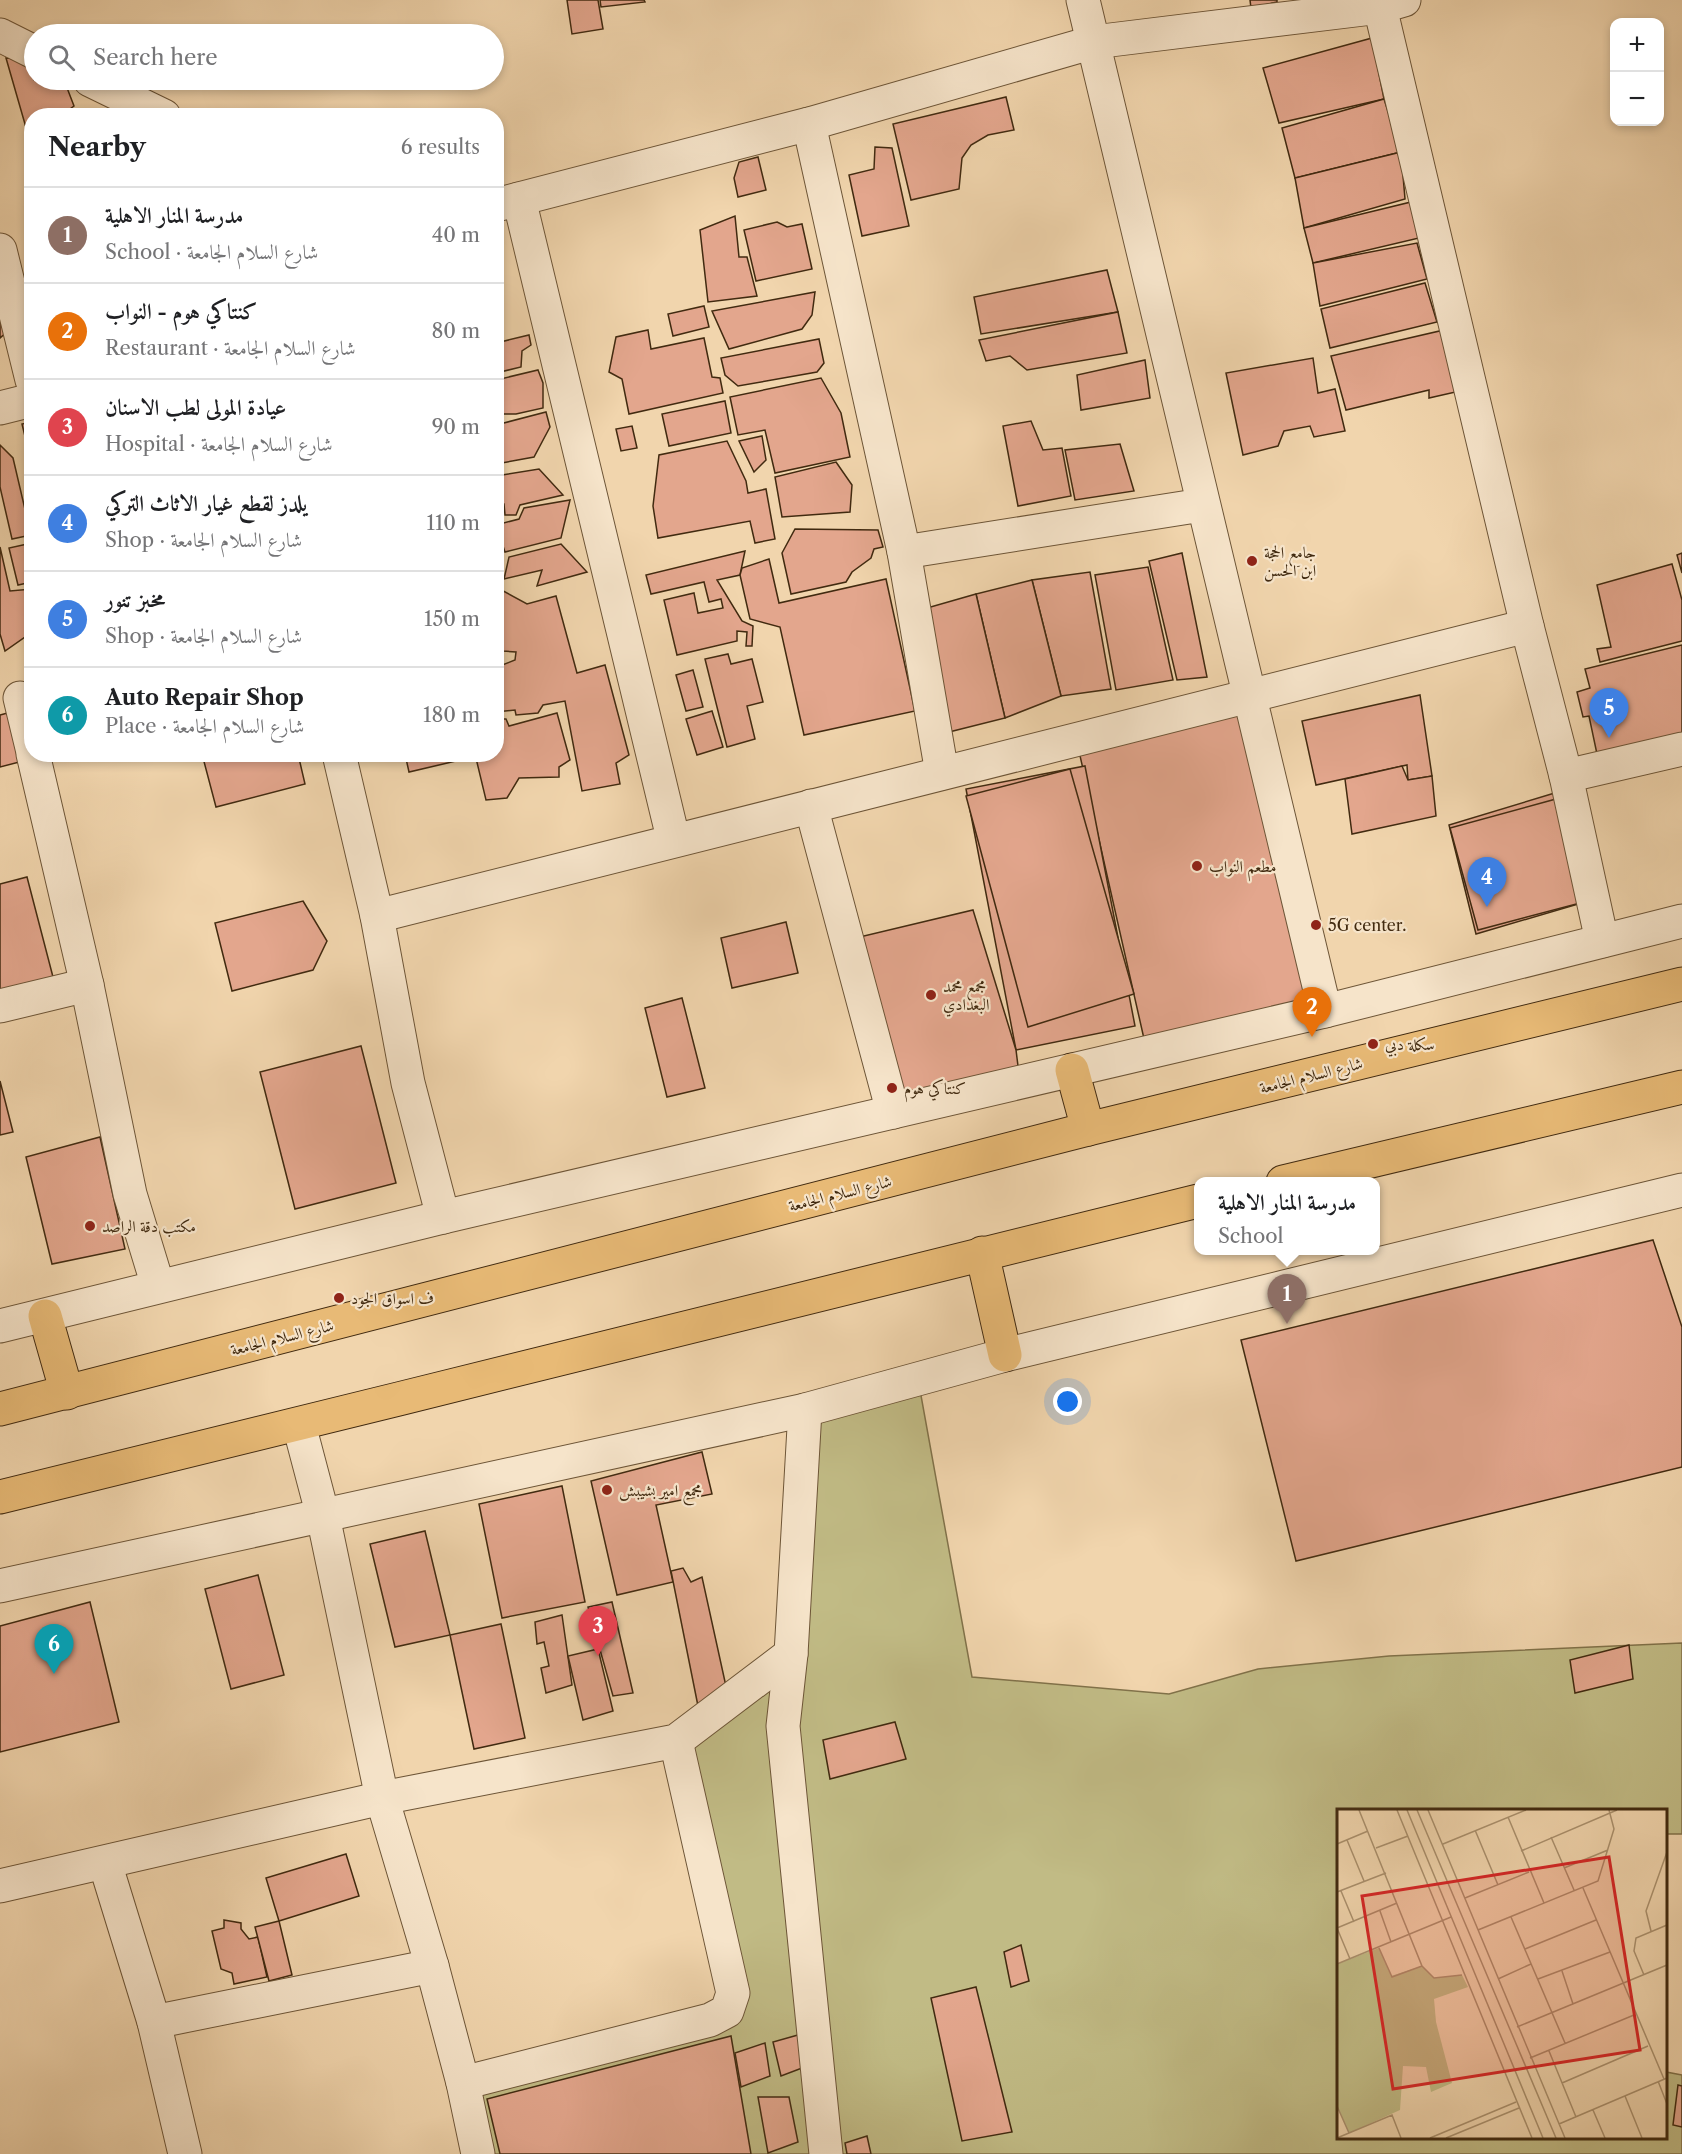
<!DOCTYPE html>
<meta charset="utf-8">
<style>
body{margin:0;font-family:"Libre Caslon Text",Amiri,serif;background:#f6f6f6;color:#202124}
.controls{position:absolute;right:18px;top:18px;display:grid;overflow:hidden;border-radius:12px;box-shadow:0 3px 9px #0003}
.controls button{width:54px;height:54px;display:grid;place-items:center;padding:0;border:0;border-bottom:2px solid #e0e0e0;background:#fff;color:#202124;font:30px sans-serif}
.you{position:absolute;left:1068px;top:1402px;width:21px;height:21px;margin:-15px;border:4px solid #fff;border-radius:50%;background:#1a73e8;box-shadow:0 0 0 9px #1a73e833}
.badge{display:grid;place-items:center;width:39px;height:39px;border-radius:50%;background:#8f2418;color:#fff;font-size:20px;font-weight:700}
.pin{position:absolute;translate:-50% -50px;filter:drop-shadow(0 2px 3px #0008)}
.pin::after{content:'';position:absolute;top:32px;width:21px;height:18px;background:inherit;clip-path:polygon(0 0,100% 0,50% 100%)}
.popup{position:absolute;left:1194px;top:1177px;width:186px;height:78px;box-sizing:border-box;display:grid;place-content:center;border-radius:12px;background:#fff;filter:drop-shadow(0 2px 4px #0005);font-size:20px;white-space:nowrap;color:#757577}
.popup b{font-size:22px;color:#202124}
.popup::after{content:'';position:absolute;left:50%;top:100%;margin-left:-12px;border:12px solid transparent;border-top-color:#fff}
.list{margin:0;padding:0;list-style:none}
h2{display:flex;justify-content:space-between;align-items:center;height:78px;margin:0;padding:0 24px;font-size:26px}
h2 small{font-size:20px;font-weight:400;color:#757577}
.list li{display:grid;grid-template-columns:39px 1fr auto;gap:18px;align-items:center;box-sizing:border-box;height:96px;padding:0 24px;border-top:2px solid #e0e0e0}
.list b{display:block;font-size:22px;white-space:nowrap}
.list p{margin:0;font-size:20px;white-space:nowrap;color:#757577}
.list em{font-size:20px;font-style:normal;color:#757577}
.icon{flex:none;width:33px;height:33px;fill:none;stroke:currentColor;stroke-width:2;stroke-linecap:round;stroke-linejoin:round}
.map{position:relative;flex:none;width:1682px;height:2154px;overflow:hidden}
.search{position:absolute;background:#fff;box-shadow:0 3px 9px #0003;left:24px;top:24px;width:480px;height:66px;display:flex;align-items:center;gap:15px;box-sizing:border-box;padding:0 21px;border-radius:33px;color:#757577;font-size:22px}
.panel{position:absolute;background:#fff;box-shadow:0 3px 9px #0003;left:24px;top:108px;width:480px;height:654px;border-radius:24px}
.map>svg:first-child{display:block}
</style>
<div class="map">
<svg width="1682" height="2154" viewBox="0 0 1682 2154">
<rect width="100%" height="100%" fill="#f1d5ad"/>
<filter id="stains"><feTurbulence type="fractalNoise" baseFrequency=".00333" numOctaves="4"/><feColorMatrix values="0 0 0 0 .2 0 0 0 0 .09 0 0 0 0 .02 0 0 0 .5 -.17"/></filter>
<radialGradient id="worn" r=".72"><stop offset=".6" stop-color="#630" stop-opacity="0"/><stop offset="1" stop-color="#630" stop-opacity=".3"/></radialGradient>
<path fill="#c1bb85" stroke="#81724a" stroke-width="1.5" d="M918,1379L972,1677L1169,1694L1258,1669L1389,1656L1682,1643V1834H1666V1810H1338V2138H1666V2072L1682,2075V2154H478L463,2083L727,2011L676,1741L791,1654L805,1410Z"/>
<g fill="#e3a68d" stroke="#412a10" stroke-width="1.5">
<path d="M567,0H598L603,29L572,34Z"/>
<path d="M600,0H644L645,2L601,7Z"/>
<path d="M1250,0H1277V2L1251,8Z"/>
<path d="M1372,38L1384,99L1279,123L1263,68Z"/>
<path d="M6,58L29,59L34,80H64L74,106L60,116H32V137L29,138Z"/>
<path d="M1006,97L1014,130L988,135L971,145L962,158L959,189L911,200L893,124Z"/>
<path d="M1384,99L1401,152L1295,178L1282,128Z"/>
<path d="M875,147L892,148L909,226L862,236L849,175L874,169Z"/>
<path d="M1401,152L1405,199L1304,228L1295,178Z"/>
<path d="M758,157L766,190L738,197L734,178L739,162Z"/>
<path d="M1411,202L1419,238L1313,263L1304,228Z"/>
<path d="M735,216L739,257H747L757,296L708,302L700,230Z"/>
<path d="M777,222L787,227L802,224L812,269L756,281L744,230Z"/>
<path d="M1417,243L1427,279L1320,306L1313,263Z"/>
<path d="M1107,270L1118,312L981,334L974,297Z"/>
<path d="M1425,283L1437,322L1330,348L1321,309Z"/>
<path d="M815,292L812,315L802,329L729,349L712,311Z"/>
<path d="M0,305L8,331L0,338Z"/>
<path d="M704,306L709,327L673,336L668,314Z"/>
<path d="M1118,312L1127,353L1027,370L1010,356L986,361L979,340Z"/>
<path d="M648,330L651,349L704,338L712,377L720,378L723,393L629,414L622,379L609,372L616,337Z"/>
<path d="M1444,330L1460,391L1429,398V390L1346,410L1331,356Z"/>
<path d="M529,335L531,345L522,351L521,367L496,373V343Z"/>
<path d="M819,339L824,363L817,372L738,386L725,375L721,358Z"/>
<path d="M1313,358L1318,393L1335,389L1345,431L1314,437L1310,426L1284,431L1278,446L1243,455L1226,373Z"/>
<path d="M1145,360L1150,398L1081,410L1077,375Z"/>
<path d="M538,370L543,383V408L516,414H496V380Z"/>
<path d="M821,378L841,413L850,457L775,473L765,430L738,435L730,397Z"/>
<path d="M725,401L731,433L669,446L662,414Z"/>
<path d="M546,412L550,427L534,457L496,464V425Z"/>
<path d="M1031,421L1043,450L1062,448L1071,496L1018,506L1003,426Z"/>
<path d="M32,422V465L22,424Z"/>
<path d="M632,426L637,448L621,451L616,429Z"/>
<path d="M762,436L766,460L754,472L739,441Z"/>
<path d="M727,441L746,481L748,493L766,489L775,539L755,543L750,521L658,538L653,506L659,455Z"/>
<path d="M1120,444L1134,491L1075,500L1065,450Z"/>
<path d="M0,445L13,458L31,535L12,539L0,487Z"/>
<path d="M836,462L852,485L850,512L782,517L775,477Z"/>
<path d="M539,469L563,495L520,505L516,515H505L504,504L496,505V476Z"/>
<path d="M570,500L561,538L505,552L501,540L496,541V525L519,519L524,508Z"/>
<path d="M795,529L878,530L883,547L874,549L871,558L852,572L846,582L791,594L782,553Z"/>
<path d="M32,543V582L18,585L9,548Z"/>
<path d="M561,544L587,572L537,586L542,570L504,579L509,557Z"/>
<path d="M0,547L10,591L32,589V632L5,651L0,634Z"/>
<path d="M745,551L740,575L717,580L742,621L753,626L752,646H746L747,632L737,631V641L677,655L664,600L694,593L698,613L723,608L721,599L709,602L704,582L651,594L646,575Z"/>
<path d="M1182,553L1207,677L1177,680L1149,561Z"/>
<path d="M1682,553V573L1677,555Z"/>
<path d="M769,559L779,603L886,579L915,711L804,735L780,627L750,619L740,575L742,568Z"/>
<path d="M1672,564L1682,600V641L1600,662L1597,649L1611,647L1597,585Z"/>
<path d="M1148,567L1173,680L1116,690L1095,575Z"/>
<path d="M1090,572L1111,689L1061,696L1032,580Z"/>
<path d="M1032,580L1061,696L1005,718L976,594Z"/>
<path d="M496,587L527,604L556,596L577,673L605,665L629,755L616,763L620,784L582,791L565,701L543,705L538,713L516,715L515,710L496,712V693H500L497,667L515,660L516,652L503,651L500,635H496Z"/>
<path d="M976,594L1005,718L941,734L920,610Z"/>
<path d="M1682,645V734L1597,754L1589,716L1583,717L1577,692L1590,688L1585,669Z"/>
<path d="M728,654L731,664L752,659L763,702L747,706L755,739L727,747L705,659Z"/>
<path d="M693,670L703,707L686,711L676,675Z"/>
<path d="M1248,695L1325,1011L1147,1052L1076,738Z"/>
<path d="M1420,695L1432,776L1408,780L1407,765L1316,785L1302,721Z"/>
<path d="M15,711L27,760L0,767V715Z"/>
<path d="M712,711L723,747L697,755L686,719Z"/>
<path d="M557,713L570,760L559,767V777L519,778L507,798L486,800L475,754H496V719H506L509,726Z"/>
<path d="M202,754H231L232,758L245,754H298L305,784L216,807Z"/>
<path d="M405,754H472L473,757L409,772Z"/>
<path d="M1085,766L1135,1026L1016,1050L966,789Z"/>
<path d="M1402,766L1408,780L1432,776L1436,816L1352,834L1345,779Z"/>
<path d="M1070,769L1134,994L1028,1027L966,796Z"/>
<path d="M1558,792L1585,902L1476,934L1449,825Z"/>
<path d="M1556,799L1584,902L1478,930L1450,828Z"/>
<path d="M27,877L53,977L0,991V884Z"/>
<path d="M303,901L327,941L313,970L232,991L215,923Z"/>
<path d="M973,910L1016,1050L1020,1082L893,1112L847,940Z"/>
<path d="M786,922L798,973L732,988L721,938Z"/>
<path d="M682,998L705,1088L667,1097L645,1008Z"/>
<path d="M361,1046L396,1183L295,1209L260,1072Z"/>
<path d="M0,1081L13,1132L0,1135Z"/>
<path d="M100,1137L125,1249L52,1264L26,1157Z"/>
<path d="M1653,1240L1682,1327V1467L1296,1561L1241,1340Z"/>
<path d="M702,1452L712,1494L656,1505L673,1582L617,1595L591,1481Z"/>
<path d="M562,1486L585,1602L502,1618L479,1504Z"/>
<path d="M425,1531L450,1635L395,1647L370,1544Z"/>
<path d="M683,1568L691,1582L702,1577L729,1700L698,1706L671,1571Z"/>
<path d="M258,1575L284,1675L231,1689L205,1589Z"/>
<path d="M90,1602L119,1722L0,1752V1626Z"/>
<path d="M612,1602L633,1693L613,1696L588,1607Z"/>
<path d="M562,1615L572,1685L546,1693L541,1668L549,1666L544,1642L537,1644L535,1622Z"/>
<path d="M501,1624L525,1738L474,1749L450,1635Z"/>
<path d="M1629,1645L1633,1679L1575,1693L1570,1660Z"/>
<path d="M598,1649L613,1711L583,1720L568,1656Z"/>
<path d="M895,1722L906,1759L830,1779L823,1740Z"/>
<path d="M346,1854L359,1896L279,1921L266,1878Z"/>
<path d="M224,1920L241,1923V1929L249,1939L258,1937L267,1977L234,1984L232,1973L221,1969L212,1931L224,1928Z"/>
<path d="M279,1921L292,1975L269,1981L255,1927Z"/>
<path d="M1021,1945L1029,1981L1011,1987L1004,1952Z"/>
<path d="M976,1987L1012,2132L962,2141L931,1998Z"/>
<path d="M805,2033L810,2065L781,2076L773,2042Z"/>
<path d="M731,2036L751,2154H500L487,2099Z"/>
<path d="M765,2043L770,2076L741,2087L735,2053Z"/>
<path d="M1678,2085L1682,2086V2127L1673,2125Z"/>
<path d="M758,2097H789L798,2142L768,2153Z"/>
<path d="M867,2136L871,2154H847L845,2143Z"/>
</g>
<g fill="none" stroke-linecap="round" stroke-linejoin="round">
<g stroke="#6d5537" stroke-width="35">
<g id="minor">
<path d="M1083,0L1325,1011"/>
<path d="M1380,7L1527,626L1566,776L1602,941"/>
<path d="M0,35L34,52"/>
<path d="M90,80L164,116"/>
<path d="M809,124L904,552L942,773"/>
<path d="M519,199L673,838"/>
<path d="M496,205L809,124L1094,42L1380,7L1404,0"/>
<path d="M0,250L32,380"/>
<path d="M0,408L32,400"/>
<path d="M904,552L1202,505"/>
<path d="M20,698L32,748"/>
<path d="M33,754L87,985L130,1194L158,1286"/>
<path d="M339,754L377,916L408,1083L443,1217"/>
<path d="M1566,776L1682,749"/>
<path d="M811,806L893,1112"/>
<path d="M377,916C760,816 1144,722 1527,626"/>
<path d="M0,1006L87,985"/>
<path d="M0,1326L443,1217L1325,1011L1682,921"/>
<path d="M805,1410L791,1654L783,1726L826,2154"/>
<path d="M299,1425L323,1516L382,1798L432,1966L463,2083L478,2154"/>
<path d="M0,1586L805,1410L1005,1355L1682,1190"/>
<path d="M105,1863L154,2022L185,2154"/>
<path d="M0,1886L382,1798L676,1741L791,1654"/>
<path d="M154,2022L432,1966"/>
<path d="M463,2083L710,2020L727,2011L733,1993L676,1741"/>
</g>
</g>
<g stroke="#412a10" stroke-width="35">
<g id="major">
<path d="M1072,1070L1088,1129"/>
<path d="M1283,1182L1682,1087"/>
<path d="M982,1253L1005,1355"/>
<path d="M45,1316L67,1393"/>
<path d="M0,1409L1088,1129L1682,984"/>
<path d="M0,1497C400,1401 798,1296 1198,1201"/>
</g>
</g>
<use href="#minor" stroke="#f6e4ca" stroke-width="33"/>
<use href="#major" stroke="#e8ba76" stroke-width="33"/>
</g>
<g fill="#8f2418" stroke="#f6e4ca" stroke-width="2">
<circle cx="1252" cy="561" r="6"/>
<circle cx="1197" cy="866" r="6"/>
<circle cx="1316" cy="925" r="6"/>
<circle cx="931" cy="995" r="6"/>
<circle cx="1373" cy="1044" r="6"/>
<circle cx="892" cy="1088" r="6"/>
<circle cx="90" cy="1226" r="6"/>
<circle cx="339" cy="1298" r="6"/>
<circle cx="607" cy="1490" r="6"/>
</g>
<g text-anchor="middle" dominant-baseline="central" stroke-width="4.5" stroke-linejoin="round" paint-order="stroke">
<g font-size="16" fill="#412a10" stroke="#f6e4ca" text-anchor="start">
<text x="1264" y="552">جامع الحجة<tspan x="1264" dy="18">ابن الحسن</tspan></text>
<text x="1209" y="866">مطعم النواب</text>
<text x="1328" y="925">5G center.</text>
<text x="943" y="986">مجمع محمد<tspan x="943" dy="18">البغدادي</tspan></text>
<text x="1385" y="1044">سكلة دبي</text>
<text x="904" y="1088">كنتاكي هوم</text>
<text x="102" y="1226">مكتب دقة الراصد</text>
<text x="351" y="1298">ف اسواق الجود</text>
<text x="619" y="1490">مجمع امير بشيبش</text>
</g>
<g font-size="16" fill="#412a10" stroke="#f6e4ca">
<text transform="translate(1311 1075) rotate(-14)">شارع السلام الجامعة</text>
<text transform="translate(840 1193) rotate(-14)">شارع السلام الجامعة</text>
<text transform="translate(282 1337) rotate(-14)">شارع السلام الجامعة</text>
</g>
</g>
<g transform="translate(1337 1809)">
<rect width="330" height="330" fill="#f1d5ad"/>
<path d="M42,139L54,167L85,157L97,169L125,166L131,178L97,190L99,213L115,274L94,283L89,258L66,257L63,301L12,324L0,297V155Z" fill="#c1bb85"/>
<path fill="none" stroke="#ab916e" stroke-width="1.5" d="M22,1L85,157L97,169L125,166M60,1L195,329M70,1L206,329M80,1L219,329M91,1L228,329M171,8L207,94M138,21L161,76M214,28L237,81M10,31L27,72M0,35L31,22M106,35L189,1M39,39L71,27M184,42L280,1M227,59L271,41M246,79L327,270M4,82L17,113M0,83L49,64M128,89L192,63M43,102L54,133M174,108L228,234M0,119L60,94M0,119L13,150M141,121L261,72L277,20L272,1M314,122L309,102L330,43M42,139L55,168L85,157M188,140L259,111M0,155L114,108M225,162L236,195M307,166L297,142L299,129L330,116M161,170L194,155M201,170L273,143M180,218L330,156M212,242L239,308M193,249L297,206M321,272L330,295M225,274L311,237M288,287L305,329M0,297L12,324M256,301L268,329M222,315L330,269M0,329L55,306L64,329M93,329L179,293M109,329L182,299"/>
<path fill="#d62828" fill-opacity="0.15" stroke="#d62828" stroke-width="3" d="M272,48L303,241L56,280L25,87Z"/>
<rect width="330" height="330" fill="none" stroke="#412a10" stroke-width="3"/>
</g>
<rect width="100%" height="100%" filter="url(#stains)"/>
<rect width="100%" height="100%" fill="url(#worn)"/>
</svg>
<div class="controls">
<button>+</button>
<button>−</button>
</div>
<div class="you"></div>
<div class="pin badge" style="left:1287px;top:1324px;background:#8d6e63">1</div>
<div class="popup"><b>مدرسة المنار الاهلية</b>School</div>
<div class="pin badge" style="left:1312px;top:1037px;background:#e8710a">2</div>
<div class="pin badge" style="left:598px;top:1656px;background:#e0444e">3</div>
<div class="pin badge" style="left:1487px;top:907px;background:#3f7fe0">4</div>
<div class="pin badge" style="left:1609px;top:738px;background:#3f7fe0">5</div>
<div class="pin badge" style="left:54px;top:1674px;background:#0f9aa8">6</div>
<div class="search"><svg class="icon" aria-label="search" viewBox="0 0 24 24"><circle cx="10" cy="10" r="6"/><path d="M15 15l6 6"/></svg>Search here</div>
<section class="panel">
<h2>Nearby<small>6 results</small></h2>
<ul class="list">
<li><span class="badge" style="background:#8d6e63">1</span><div><b>مدرسة المنار الاهلية</b><p>School · شارع السلام الجامعة</p></div><em>40 m</em></li>
<li><span class="badge" style="background:#e8710a">2</span><div><b>كنتاكي هوم - النواب</b><p>Restaurant · شارع السلام الجامعة</p></div><em>80 m</em></li>
<li><span class="badge" style="background:#e0444e">3</span><div><b>عيادة المولى لطب الاسنان</b><p>Hospital · شارع السلام الجامعة</p></div><em>90 m</em></li>
<li><span class="badge" style="background:#3f7fe0">4</span><div><b>يلدز لقطع غيار الاثاث التركي</b><p>Shop · شارع السلام الجامعة</p></div><em>110 m</em></li>
<li><span class="badge" style="background:#3f7fe0">5</span><div><b>مخبز تنور</b><p>Shop · شارع السلام الجامعة</p></div><em>150 m</em></li>
<li><span class="badge" style="background:#0f9aa8">6</span><div><b>Auto Repair Shop</b><p>Place · شارع السلام الجامعة</p></div><em>180 m</em></li>
</ul>
</section>
</div>
